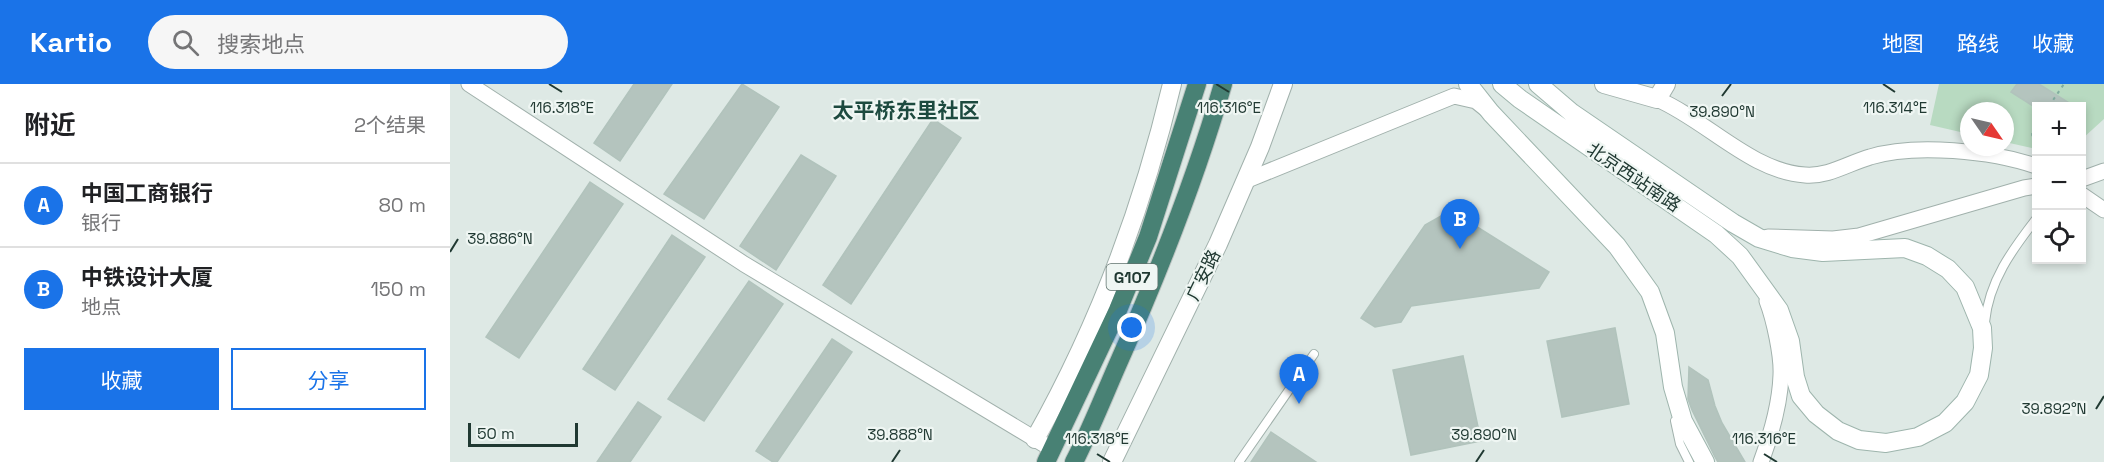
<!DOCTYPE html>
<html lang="zh">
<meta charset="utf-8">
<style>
body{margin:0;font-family:"Space Grotesk","Noto Sans SC",sans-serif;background:#f6f6f6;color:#202124}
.controls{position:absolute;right:18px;top:18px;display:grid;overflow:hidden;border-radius:0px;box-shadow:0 3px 9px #0003}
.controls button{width:54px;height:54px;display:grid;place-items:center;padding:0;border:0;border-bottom:2px solid #e0e0e0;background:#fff;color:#202124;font:30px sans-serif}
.compass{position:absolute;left:1510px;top:18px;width:54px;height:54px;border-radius:50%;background:#fff;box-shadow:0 3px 9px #0003;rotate:124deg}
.scale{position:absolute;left:18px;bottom:15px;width:110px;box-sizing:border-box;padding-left:6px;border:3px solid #203932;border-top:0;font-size:16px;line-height:21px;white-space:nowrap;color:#203932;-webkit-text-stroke:4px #eff6f3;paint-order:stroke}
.you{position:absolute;left:682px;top:244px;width:21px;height:21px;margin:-15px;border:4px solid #fff;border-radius:50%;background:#1a73e8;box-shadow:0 0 0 9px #1a73e833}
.badge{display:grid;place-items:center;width:39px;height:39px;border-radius:50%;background:#1a73e8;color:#fff;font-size:20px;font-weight:700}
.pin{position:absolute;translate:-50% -50px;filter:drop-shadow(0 2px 3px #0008)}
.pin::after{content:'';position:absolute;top:32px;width:21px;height:18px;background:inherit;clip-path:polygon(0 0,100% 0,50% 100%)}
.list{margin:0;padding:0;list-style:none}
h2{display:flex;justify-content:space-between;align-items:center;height:78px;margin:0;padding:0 24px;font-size:26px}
h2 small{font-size:20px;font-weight:400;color:#757577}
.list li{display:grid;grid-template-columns:39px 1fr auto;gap:18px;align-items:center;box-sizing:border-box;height:84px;padding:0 24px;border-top:2px solid #e0e0e0}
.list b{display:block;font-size:22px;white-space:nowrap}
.list p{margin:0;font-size:20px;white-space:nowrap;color:#757577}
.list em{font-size:20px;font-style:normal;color:#757577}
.actions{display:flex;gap:12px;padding:18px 24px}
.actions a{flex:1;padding:14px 0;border:2px solid #1a73e8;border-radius:0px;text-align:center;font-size:21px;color:#1a73e8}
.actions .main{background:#1a73e8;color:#fff}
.icon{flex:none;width:33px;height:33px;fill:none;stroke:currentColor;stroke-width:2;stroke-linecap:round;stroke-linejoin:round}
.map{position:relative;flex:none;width:1654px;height:378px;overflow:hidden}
header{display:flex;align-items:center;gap:36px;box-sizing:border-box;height:84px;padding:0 30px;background:#1a73e8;color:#fff}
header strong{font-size:28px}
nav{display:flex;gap:33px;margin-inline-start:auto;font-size:21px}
.search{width:420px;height:54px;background:#f6f6f6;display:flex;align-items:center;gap:15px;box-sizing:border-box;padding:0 21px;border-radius:33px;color:#757577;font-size:22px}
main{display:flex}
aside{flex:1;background:#fff}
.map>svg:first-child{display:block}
</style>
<header>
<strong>Kartio</strong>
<div class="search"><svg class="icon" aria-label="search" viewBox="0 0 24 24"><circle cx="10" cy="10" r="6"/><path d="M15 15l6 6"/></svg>搜索地点</div>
<nav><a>地图</a><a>路线</a><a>收藏</a></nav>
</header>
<main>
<aside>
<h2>附近<small>2个结果</small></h2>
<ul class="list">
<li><span class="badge">A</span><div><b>中国工商银行</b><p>银行</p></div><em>80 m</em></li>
<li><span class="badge">B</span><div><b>中铁设计大厦</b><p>地点</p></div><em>150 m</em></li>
</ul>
<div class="actions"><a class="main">收藏</a><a>分享</a></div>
</aside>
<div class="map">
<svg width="1654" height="378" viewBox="0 0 1654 378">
<rect width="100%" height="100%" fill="#dee9e5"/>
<path fill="#b8dac1" d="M1489,0H1654V35L1632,55V22H1586V65L1555,58V27H1519V50L1480,41Z"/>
<g fill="#b4c4be" stroke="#b1c3bc" stroke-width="1.5">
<path d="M184,0H222L170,77L144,59Z"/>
<path d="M292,0L329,23L254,135L214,110Z"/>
<path d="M1567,0H1589L1624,22H1583L1561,8Z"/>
<path d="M483,35L511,54L401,220L373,201Z"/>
<path d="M351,71L386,92L326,186L290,162Z"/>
<path d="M140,98L173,120L69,274L36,253Z"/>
<path d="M991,132L1013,134L1099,188L1089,204L961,222L951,238L925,243L911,234L975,141Z"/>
<path d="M222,151L255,173L165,306L133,285Z"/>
<path d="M299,197L333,220L254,337L218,315Z"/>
<path d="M1165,244L1179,320L1112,333L1097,257Z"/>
<path d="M382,255L402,268L327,378H323L306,367Z"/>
<path d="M1013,272L1031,357L961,371L943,286Z"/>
<path d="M1239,283L1258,296L1265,322L1272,339L1295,378H1268L1265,373L1242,326L1238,315Z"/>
<path d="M188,318L211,333L180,378H147Z"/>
<path d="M821,348L866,378H801Z"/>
</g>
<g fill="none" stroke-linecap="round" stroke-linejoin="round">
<g stroke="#a1b1ac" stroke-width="10">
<g id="service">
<path d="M1535,238C1539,197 1562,166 1586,135"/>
<path d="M1225,337L1230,360L1239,378"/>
<path d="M789,378L864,270"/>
</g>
</g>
<g stroke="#a1b1ac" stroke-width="17">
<g id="minor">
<path d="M19,0L294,180L595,361"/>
<path d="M1207,15C1256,36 1302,88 1355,91C1378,93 1399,79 1420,73C1465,59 1542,67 1586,82"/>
<path d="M1632,95L1654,87"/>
<path d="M795,97L1004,12L1026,17L1036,25"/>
<path d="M1632,111L1654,126"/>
<path d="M1318,153L1383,155L1409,152L1574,104L1586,102"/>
<path d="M1311,378C1321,351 1330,320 1331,291C1332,272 1324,235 1317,217"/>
</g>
</g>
<g stroke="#a1b1ac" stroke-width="20">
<g id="tertiary">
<path d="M1154,0L1207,15L1216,0"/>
<path d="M585,355C647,245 693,123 722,0"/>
<path d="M662,378L768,160L810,63L833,0"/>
</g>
</g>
<g stroke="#9eb5ad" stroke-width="20">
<g id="secondary">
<path d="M1018,0L1041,29L1167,162L1200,208L1215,249L1223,303L1233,337L1255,378"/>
<path d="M1052,0L1070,15L1266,150L1290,172L1329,226L1340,257L1345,293L1351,312L1366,330L1388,347L1409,356L1436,359L1468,353L1495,339L1515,318L1529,291L1533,264L1532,244L1515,203L1498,185L1477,172L1455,164L1373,168L1342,164L1309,154L1283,139L1122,29L1088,0"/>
</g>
</g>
<g stroke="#bcc4c2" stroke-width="20">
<g id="trunk">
<path d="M596,378L668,226L698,153L747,0"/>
<path d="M624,378C640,347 653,314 667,282C708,190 745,97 773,0"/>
</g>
</g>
<g stroke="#80ac9f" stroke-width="2" stroke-dasharray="3 4.5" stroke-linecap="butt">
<path d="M1599,22L1614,0"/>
<path d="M1584,67L1582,47L1586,41"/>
</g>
<use href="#service" stroke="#fff" stroke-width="8"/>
<use href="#minor" stroke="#fff" stroke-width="15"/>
<use href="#tertiary" stroke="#fff" stroke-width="18"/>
<use href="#secondary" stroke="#fff" stroke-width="18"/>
<use href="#trunk" stroke="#488174" stroke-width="18"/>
</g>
<path fill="none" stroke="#203932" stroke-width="2" d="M99,0L112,8M766,0L779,8M1433,0L1445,8M1272,12L1281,0M0,168L8,155M1646,325L1654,312M647,370L660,378M1314,370L1327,378M442,378L450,366M1026,378L1034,366"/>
<g text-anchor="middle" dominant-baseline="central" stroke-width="4.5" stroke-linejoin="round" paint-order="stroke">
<rect fill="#eff6f3" stroke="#5e726c" stroke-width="1.5" x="656.5" y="180" width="51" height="26" rx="4.5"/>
<g font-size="16" font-weight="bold" fill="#203932">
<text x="682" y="193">G107</text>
</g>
<g font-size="18" fill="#203932" stroke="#eff6f3">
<text transform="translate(1184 93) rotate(34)">北京西站南路</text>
<text transform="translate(753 191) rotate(-64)">广安路</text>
</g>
<g font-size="21" font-weight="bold" fill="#1d4a3f" stroke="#eff6f3">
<text x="456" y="26">太平桥东里社区</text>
</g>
</g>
<g font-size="15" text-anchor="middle" fill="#203932" stroke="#eff6f3" stroke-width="4.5" stroke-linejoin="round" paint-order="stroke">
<text x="1445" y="29">116.314°E</text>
<text x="112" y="29">116.318°E</text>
<text x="779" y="29">116.316°E</text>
<text x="1272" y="33">39.890°N</text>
<text x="50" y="160">39.886°N</text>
<text x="1604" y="330">39.892°N</text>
<text x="450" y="356">39.888°N</text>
<text x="1034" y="356">39.890°N</text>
<text x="647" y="360">116.318°E</text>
<text x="1314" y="360">116.316°E</text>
</g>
</svg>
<div class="controls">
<button>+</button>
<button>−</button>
<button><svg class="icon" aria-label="locate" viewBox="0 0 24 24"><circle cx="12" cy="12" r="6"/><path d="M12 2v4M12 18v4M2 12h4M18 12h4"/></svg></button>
</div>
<svg class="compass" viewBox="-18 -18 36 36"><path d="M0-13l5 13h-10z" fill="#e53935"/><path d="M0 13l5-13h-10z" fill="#757577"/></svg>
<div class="scale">50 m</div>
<div class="you"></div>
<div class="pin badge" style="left:849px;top:320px">A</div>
<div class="pin badge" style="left:1010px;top:165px">B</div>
</div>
</main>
